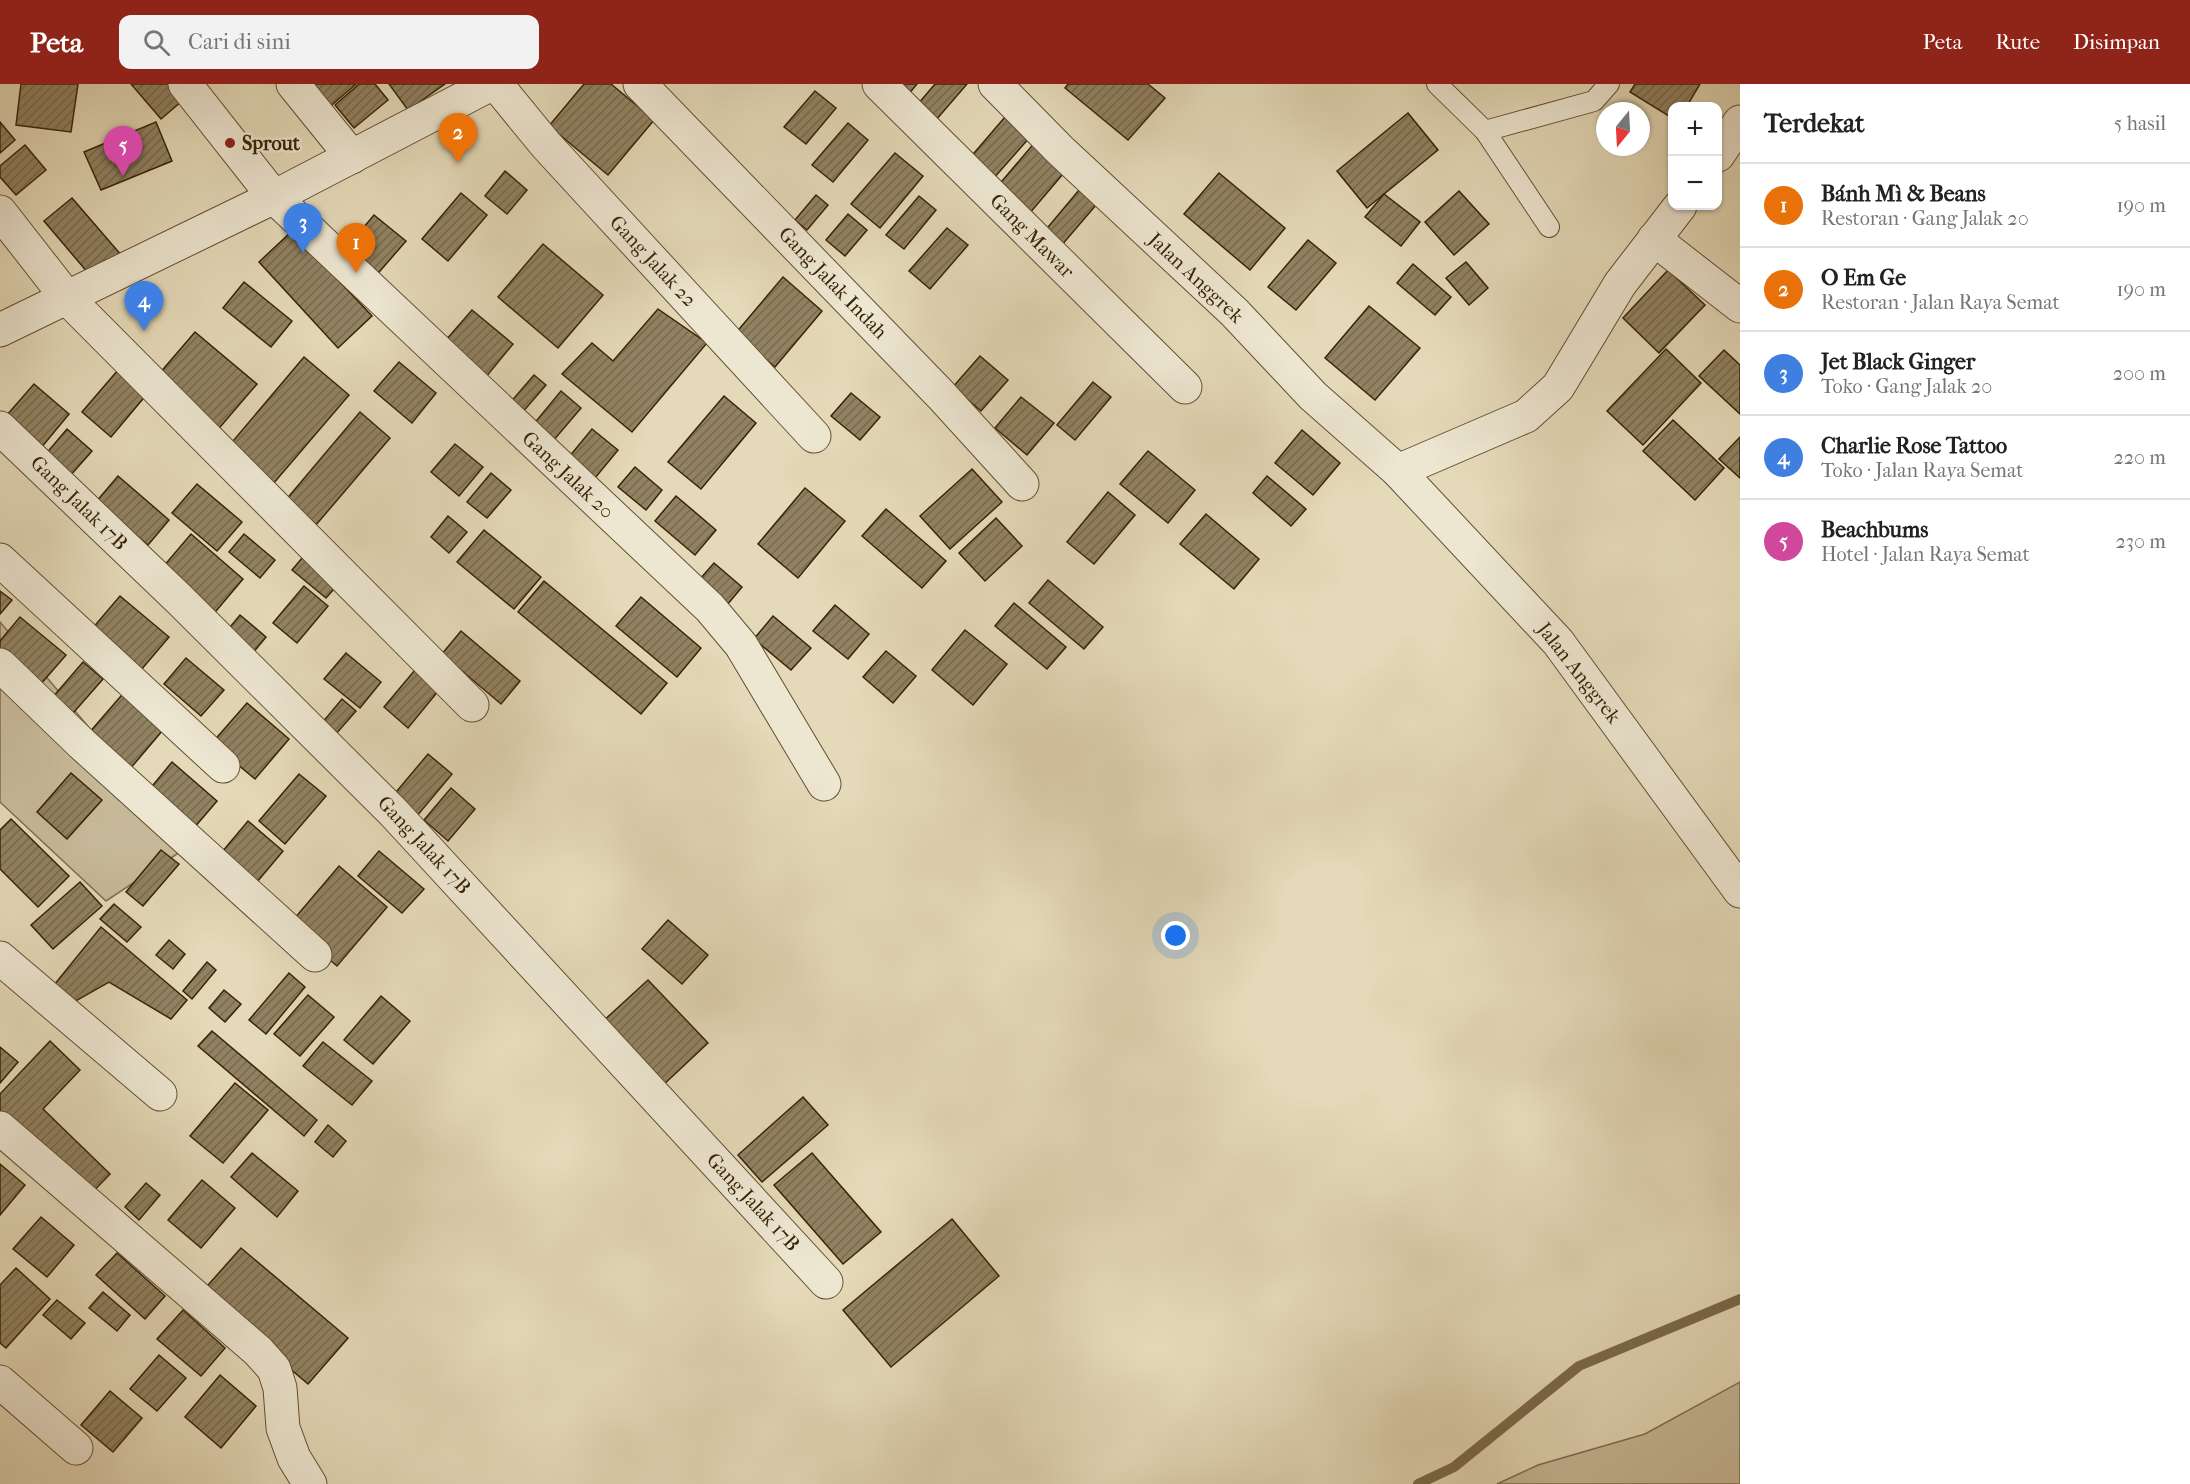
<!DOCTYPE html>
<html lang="id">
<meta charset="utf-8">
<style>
body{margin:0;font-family:"IM FELL French Canon",serif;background:#f2f2f2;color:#222}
.controls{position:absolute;right:18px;top:18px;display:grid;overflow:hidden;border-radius:12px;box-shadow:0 2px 4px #0004}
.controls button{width:54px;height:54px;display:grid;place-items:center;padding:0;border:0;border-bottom:2px solid #e0e0e0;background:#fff;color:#222;font:30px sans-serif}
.compass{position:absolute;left:1596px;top:18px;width:54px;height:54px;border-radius:50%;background:#fff;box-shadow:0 2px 4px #0004;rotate:198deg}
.you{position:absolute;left:1176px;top:852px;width:21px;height:21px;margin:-15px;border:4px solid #fff;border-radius:50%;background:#1a73e8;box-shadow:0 0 0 9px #1a73e833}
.badge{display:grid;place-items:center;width:39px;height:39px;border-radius:50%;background:#8f2418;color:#fff;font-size:20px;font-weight:700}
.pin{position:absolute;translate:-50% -50px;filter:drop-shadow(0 2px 3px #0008)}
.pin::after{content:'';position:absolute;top:32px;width:21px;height:18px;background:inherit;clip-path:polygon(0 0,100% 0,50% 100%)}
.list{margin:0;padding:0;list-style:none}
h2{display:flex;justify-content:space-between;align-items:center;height:78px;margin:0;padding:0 24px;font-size:26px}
h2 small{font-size:20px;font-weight:400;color:#767676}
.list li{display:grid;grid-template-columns:39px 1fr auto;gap:18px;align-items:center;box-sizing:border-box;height:84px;padding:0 24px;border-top:2px solid #e0e0e0}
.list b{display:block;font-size:22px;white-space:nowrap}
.list p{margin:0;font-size:20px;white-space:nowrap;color:#767676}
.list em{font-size:20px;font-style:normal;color:#767676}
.icon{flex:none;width:33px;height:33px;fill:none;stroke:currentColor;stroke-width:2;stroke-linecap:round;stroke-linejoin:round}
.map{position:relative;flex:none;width:1740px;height:1400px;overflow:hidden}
header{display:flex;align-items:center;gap:36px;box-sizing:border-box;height:84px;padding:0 30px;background:#8f2418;color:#fff}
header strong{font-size:28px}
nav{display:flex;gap:33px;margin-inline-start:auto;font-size:21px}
.search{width:420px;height:54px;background:#f2f2f2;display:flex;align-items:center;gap:15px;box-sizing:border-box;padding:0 21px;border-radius:12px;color:#767676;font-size:22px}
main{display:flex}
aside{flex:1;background:#fff}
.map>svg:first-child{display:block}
</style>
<header>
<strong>Peta</strong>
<div class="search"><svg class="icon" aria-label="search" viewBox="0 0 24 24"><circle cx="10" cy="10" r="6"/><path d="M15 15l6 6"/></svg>Cari di sini</div>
<nav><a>Peta</a><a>Rute</a><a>Disimpan</a></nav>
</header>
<main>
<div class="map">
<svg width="1740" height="1400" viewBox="0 0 1740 1400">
<defs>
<pattern id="building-hatch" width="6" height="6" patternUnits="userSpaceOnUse" patternTransform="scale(1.5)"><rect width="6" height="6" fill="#918262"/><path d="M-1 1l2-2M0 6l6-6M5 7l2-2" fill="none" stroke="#776a4f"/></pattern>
</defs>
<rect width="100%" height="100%" fill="#e4d9b8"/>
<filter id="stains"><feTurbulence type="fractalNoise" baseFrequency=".00333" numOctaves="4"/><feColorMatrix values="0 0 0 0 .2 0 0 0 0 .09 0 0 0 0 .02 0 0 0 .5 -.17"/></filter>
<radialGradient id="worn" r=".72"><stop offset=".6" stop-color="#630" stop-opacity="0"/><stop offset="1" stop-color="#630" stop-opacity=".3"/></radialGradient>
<g fill="#c7ba9a" stroke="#806e50" stroke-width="1.5">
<path d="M0,538L189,762L106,817L0,718Z"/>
<path d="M1740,1298V1400H1497L1538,1381L1645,1350Z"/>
</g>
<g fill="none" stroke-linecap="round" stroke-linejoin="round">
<path stroke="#7c6b4c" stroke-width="10" d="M1418,1400L1454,1383L1579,1282L1740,1215"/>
</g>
<g fill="url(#building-hatch)" stroke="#382305" stroke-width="1.5">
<path d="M21,0H78L71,48L16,41Z"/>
<path d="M131,0H180L189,11L161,35Z"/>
<path d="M303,0H356L325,27Z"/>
<path d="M359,0H375L388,16L354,44L335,21Z"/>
<path d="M389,0H445L408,26Z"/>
<path d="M584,0H611L654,36L608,91L549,42Z"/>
<path d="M895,0H917L908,11Z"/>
<path d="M935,0H967L936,36L918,20Z"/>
<path d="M1068,0H1148L1165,14L1128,56L1065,4Z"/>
<path d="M1635,0H1700L1687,22H1672V34L1630,8Z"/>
<path d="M815,7L836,24L806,60L784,43Z"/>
<path d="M1408,29L1438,66L1367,124L1337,87Z"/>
<path d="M1005,33L1030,53L993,95L969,75Z"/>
<path d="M0,38L15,56L0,69Z"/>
<path d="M156,38L172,77L101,106L84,68Z"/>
<path d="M848,39L868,56L833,98L812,81Z"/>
<path d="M1036,57L1068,84L1029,130L997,103Z"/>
<path d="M25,61L46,86L16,111L0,93V82Z"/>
<path d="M895,69L923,92L880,144L851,120Z"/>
<path d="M505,87L527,106L507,130L485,112Z"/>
<path d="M1219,89L1285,144L1250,186L1184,130Z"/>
<path d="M1079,106L1096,121L1061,162L1044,148Z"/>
<path d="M1459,107L1489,140L1454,171L1425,138Z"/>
<path d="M461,109L487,131L448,177L422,155Z"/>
<path d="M1384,110L1420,138L1401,162L1365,133Z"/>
<path d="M816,111L828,121L807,146L795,136Z"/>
<path d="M919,112L936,126L904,165L886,151Z"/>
<path d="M72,114L122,172L94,196L44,137Z"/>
<path d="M848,130L867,146L845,172L826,156Z"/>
<path d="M374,131L406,157L374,194L343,168Z"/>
<path d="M947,144L968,161L930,205L909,187Z"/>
<path d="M292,147L372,232L338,264L259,178Z"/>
<path d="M1308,156L1336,179L1296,226L1268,203Z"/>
<path d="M543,160L603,211L558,264L498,213Z"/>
<path d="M1466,178L1488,204L1469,221L1446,194Z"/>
<path d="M1413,180L1451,213L1435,231L1397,199Z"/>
<path d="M1668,186L1705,221L1659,269L1623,234Z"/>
<path d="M783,193L822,227L775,283L735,250Z"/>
<path d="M244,198L292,237L271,263L223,224Z"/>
<path d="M1369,222L1420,264L1375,316L1325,274Z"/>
<path d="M658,225L707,259L632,348L562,290L592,259L613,277Z"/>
<path d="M472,226L513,260L481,299L439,264Z"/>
<path d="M195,248L257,300L215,349L153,297Z"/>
<path d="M1666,265L1701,299L1643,361L1607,327Z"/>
<path d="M1724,266L1740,281V330L1699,292Z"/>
<path d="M980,272L1008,296L981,327L953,303Z"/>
<path d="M304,273L349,311L267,407L223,369Z"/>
<path d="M399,278L436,309L412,339L374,307Z"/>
<path d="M118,286L147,310L111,353L82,328Z"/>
<path d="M534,291L546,301L521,330L509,320Z"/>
<path d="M1093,298L1111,313L1075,356L1057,341Z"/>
<path d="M34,300L69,330L36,370L0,339Z"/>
<path d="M561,307L581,324L553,357L533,341Z"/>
<path d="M851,309L880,333L860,356L831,332Z"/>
<path d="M724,312L756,339L701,405L668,378Z"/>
<path d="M1021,313L1054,339L1027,371L995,344Z"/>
<path d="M360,328L390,354L310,448L280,423Z"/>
<path d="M1673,336L1724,384L1695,416L1643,367Z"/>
<path d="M67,345L92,367L70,392L45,371Z"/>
<path d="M592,345L618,366L595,394L569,373Z"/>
<path d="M1302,346L1340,379L1313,411L1275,379Z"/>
<path d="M1740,353V394L1719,375Z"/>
<path d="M455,360L483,383L459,412L431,388Z"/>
<path d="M1148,367L1195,406L1168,439L1120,400Z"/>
<path d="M635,383L662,406L646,426L618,403Z"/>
<path d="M972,385L1002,418L950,465L920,432Z"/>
<path d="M491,389L511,406L487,434L467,418Z"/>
<path d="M118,392L169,436L148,461L96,418Z"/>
<path d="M1267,392L1306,425L1291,442L1253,409Z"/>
<path d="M197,400L242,438L217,467L172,429Z"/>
<path d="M805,404L845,437L798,494L758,460Z"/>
<path d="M1108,408L1135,431L1094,480L1067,458Z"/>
<path d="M676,412L716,446L695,471L655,437Z"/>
<path d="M886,425L946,477L922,504L862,452Z"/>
<path d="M1206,430L1259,475L1234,505L1180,460Z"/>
<path d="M448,432L467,448L449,469L431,453Z"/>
<path d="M996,434L1022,462L985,497L959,469Z"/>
<path d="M484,446L541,493L514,525L457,478Z"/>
<path d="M191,450L243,495L211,533L158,489Z"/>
<path d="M244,450L275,476L260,494L229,468Z"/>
<path d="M308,467L342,496L326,514L292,486Z"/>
<path d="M714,479L742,503L722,527L693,503Z"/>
<path d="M1048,496L1103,543L1084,565L1029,519Z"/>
<path d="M544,497L667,599L641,630L518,528Z"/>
<path d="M304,502L328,522L297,559L273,539Z"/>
<path d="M0,507L12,516L0,530Z"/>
<path d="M120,512L169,553L141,586L92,545Z"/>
<path d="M641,513L701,564L677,593L616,542Z"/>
<path d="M1014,519L1066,563L1047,585L995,542Z"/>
<path d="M835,521L869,550L848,575L813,547Z"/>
<path d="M240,531L266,553L247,576L221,554Z"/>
<path d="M773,532L811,564L791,586L754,555Z"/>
<path d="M20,533L66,571L40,601L0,566V557Z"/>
<path d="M965,546L1007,580L973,621L932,586Z"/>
<path d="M461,547L520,597L501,620L442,570Z"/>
<path d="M886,567L916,592L893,619L863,593Z"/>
<path d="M346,569L381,598L360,624L324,595Z"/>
<path d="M186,574L224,606L201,632L164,600Z"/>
<path d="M83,578L103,595L67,636L47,620Z"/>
<path d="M415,586L439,606L408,644L384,623Z"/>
<path d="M127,605L168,640L124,692L82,657Z"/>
<path d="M342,615L356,627L335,651L322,639Z"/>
<path d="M247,619L289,655L255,695L212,659Z"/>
<path d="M428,670L452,690L416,733L392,713Z"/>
<path d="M172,678L217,717L194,744L149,706Z"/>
<path d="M71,689L102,716L67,755L37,728Z"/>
<path d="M299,690L326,712L285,760L259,737Z"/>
<path d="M451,704L475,725L448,757L424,736Z"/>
<path d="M11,735L69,792L38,823L0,785V746Z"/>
<path d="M248,737L283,767L252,804L217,774Z"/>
<path d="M161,766L179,780L143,822L126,808Z"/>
<path d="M379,767L424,805L402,829L358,792Z"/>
<path d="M339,782L387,823L337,882L289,841Z"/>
<path d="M80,798L102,822L53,865L31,841Z"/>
<path d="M114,820L141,843L127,858L100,835Z"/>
<path d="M668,836L708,871L682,900L642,865Z"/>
<path d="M101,843L187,916L171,935L109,898L74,918L50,906Z"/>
<path d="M169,856L185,870L173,885L156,871Z"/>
<path d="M207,878L216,886L192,915L183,907Z"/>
<path d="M289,889L305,903L266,950L249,936Z"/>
<path d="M648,896L708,959L660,1004L600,940Z"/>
<path d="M224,906L241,920L225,938L209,924Z"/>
<path d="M308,911L334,933L300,972L274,950Z"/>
<path d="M381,912L410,937L373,980L344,956Z"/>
<path d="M212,947L317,1036L304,1052L198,962Z"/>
<path d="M50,957L80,986L43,1025L110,1090L84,1117L0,1037V1010Z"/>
<path d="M323,958L372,997L352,1021L303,982Z"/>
<path d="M0,963L18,978L0,999Z"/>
<path d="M235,999L268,1026L223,1079L190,1052Z"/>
<path d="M803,1013L828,1041L762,1098L738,1071Z"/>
<path d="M328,1041L346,1057L333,1073L315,1058Z"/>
<path d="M252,1069L298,1107L277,1133L231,1093Z"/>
<path d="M812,1069L881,1148L843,1180L774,1101Z"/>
<path d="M0,1080L25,1101L0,1131Z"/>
<path d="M202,1096L235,1124L201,1164L168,1136Z"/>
<path d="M146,1099L160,1111L139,1136L125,1123Z"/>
<path d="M41,1133L74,1161L47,1193L13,1165Z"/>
<path d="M952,1135L999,1192L891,1283L843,1226Z"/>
<path d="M241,1164L348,1254L308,1300L201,1209Z"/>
<path d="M117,1169L165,1212L145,1235L96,1191Z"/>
<path d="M16,1184L50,1215L6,1264L0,1259V1201Z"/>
<path d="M103,1208L130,1231L117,1247L89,1224Z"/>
<path d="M57,1216L85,1239L71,1255L43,1231Z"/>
<path d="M183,1226L225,1264L201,1292L157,1255Z"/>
<path d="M159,1271L186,1294L157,1327L130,1305Z"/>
<path d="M220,1291L256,1322L221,1364L185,1333Z"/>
<path d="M110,1307L142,1334L113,1368L81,1341Z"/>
</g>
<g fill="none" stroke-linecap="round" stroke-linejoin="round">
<g stroke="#635032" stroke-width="22">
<g id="service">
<path d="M1437,0L1485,47L1549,143"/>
<path d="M1485,47L1594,17L1609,0"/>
</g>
</g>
<g stroke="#635032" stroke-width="35">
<g id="minor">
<path d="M185,0L274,113L710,524L741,561L824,700"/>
<path d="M293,0L352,73"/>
<path d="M496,0L546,61L814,352"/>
<path d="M640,0L941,311L1022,400"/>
<path d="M879,0L1185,303"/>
<path d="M1718,71L1740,38"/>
<path d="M0,128L68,215L472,621"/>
<path d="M1654,155L1740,222"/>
<path d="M0,344L178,514L393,728L826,1198"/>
<path d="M1398,387L1526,332L1558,303L1620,200L1680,122"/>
<path d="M0,476L223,682"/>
<path d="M0,581L82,660L315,871"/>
<path d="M0,874L160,1010"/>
<path d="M0,1044L258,1267L274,1285L280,1304L283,1344L294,1374L310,1400"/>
<path d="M0,1298L76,1364"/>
</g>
</g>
<g stroke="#635032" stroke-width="35">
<g id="tertiary">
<path d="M995,0L1060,66L1234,228L1313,312L1398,387L1558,558L1740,807"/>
<path d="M0,246L274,113L491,0"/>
</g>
</g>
<use href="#service" stroke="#ede6d1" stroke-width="20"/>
<use href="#minor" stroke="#ede6d1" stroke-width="33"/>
<use href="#tertiary" stroke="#ede6d1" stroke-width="33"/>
</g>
<circle fill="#8f2418" stroke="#ede6d1" stroke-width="2" cx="230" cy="59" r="6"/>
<g text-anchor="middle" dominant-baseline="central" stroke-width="5" stroke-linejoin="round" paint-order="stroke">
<g font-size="20" font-weight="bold" fill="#382305" stroke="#ede6d1" text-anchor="start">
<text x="242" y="59">Sprout</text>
</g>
<g font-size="20" fill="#382305" stroke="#ede6d1">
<text transform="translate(1032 152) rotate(45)">Gang Mawar</text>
<text transform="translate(653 177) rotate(47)">Gang Jalak 22</text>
<text transform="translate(1196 194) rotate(43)">Jalan Anggrek</text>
<text transform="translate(833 199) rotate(46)">Gang Jalak Indah</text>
<text transform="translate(568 391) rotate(43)">Gang Jalak 20</text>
<text transform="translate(79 419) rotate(44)">Gang Jalak 17B</text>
<text transform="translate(1579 589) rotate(52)">Jalan Anggrek</text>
<text transform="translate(424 761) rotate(47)">Gang Jalak 17B</text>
<text transform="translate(753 1118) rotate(47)">Gang Jalak 17B</text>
</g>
</g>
<rect width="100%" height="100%" filter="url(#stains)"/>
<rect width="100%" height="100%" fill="url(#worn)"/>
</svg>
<div class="controls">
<button>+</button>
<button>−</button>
</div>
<svg class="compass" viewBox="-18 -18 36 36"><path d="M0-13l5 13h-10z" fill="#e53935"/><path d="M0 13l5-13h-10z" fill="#767676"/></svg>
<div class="you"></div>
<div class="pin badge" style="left:356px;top:189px;background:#e8710a">1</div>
<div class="pin badge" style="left:458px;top:79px;background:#e8710a">2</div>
<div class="pin badge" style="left:303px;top:169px;background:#3f7fe0">3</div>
<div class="pin badge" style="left:144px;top:247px;background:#3f7fe0">4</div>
<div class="pin badge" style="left:123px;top:92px;background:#d1479c">5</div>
</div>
<aside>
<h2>Terdekat<small>5 hasil</small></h2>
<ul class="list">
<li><span class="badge" style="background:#e8710a">1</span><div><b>Bánh Mì &amp; Beans</b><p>Restoran · Gang Jalak 20</p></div><em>190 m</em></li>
<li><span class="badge" style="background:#e8710a">2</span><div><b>O Em Ge</b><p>Restoran · Jalan Raya Semat</p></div><em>190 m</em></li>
<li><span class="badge" style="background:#3f7fe0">3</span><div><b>Jet Black Ginger</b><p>Toko · Gang Jalak 20</p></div><em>200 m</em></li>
<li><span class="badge" style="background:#3f7fe0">4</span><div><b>Charlie Rose Tattoo</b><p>Toko · Jalan Raya Semat</p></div><em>220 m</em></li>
<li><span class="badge" style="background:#d1479c">5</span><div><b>Beachbums</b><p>Hotel · Jalan Raya Semat</p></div><em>230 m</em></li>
</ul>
</aside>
</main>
